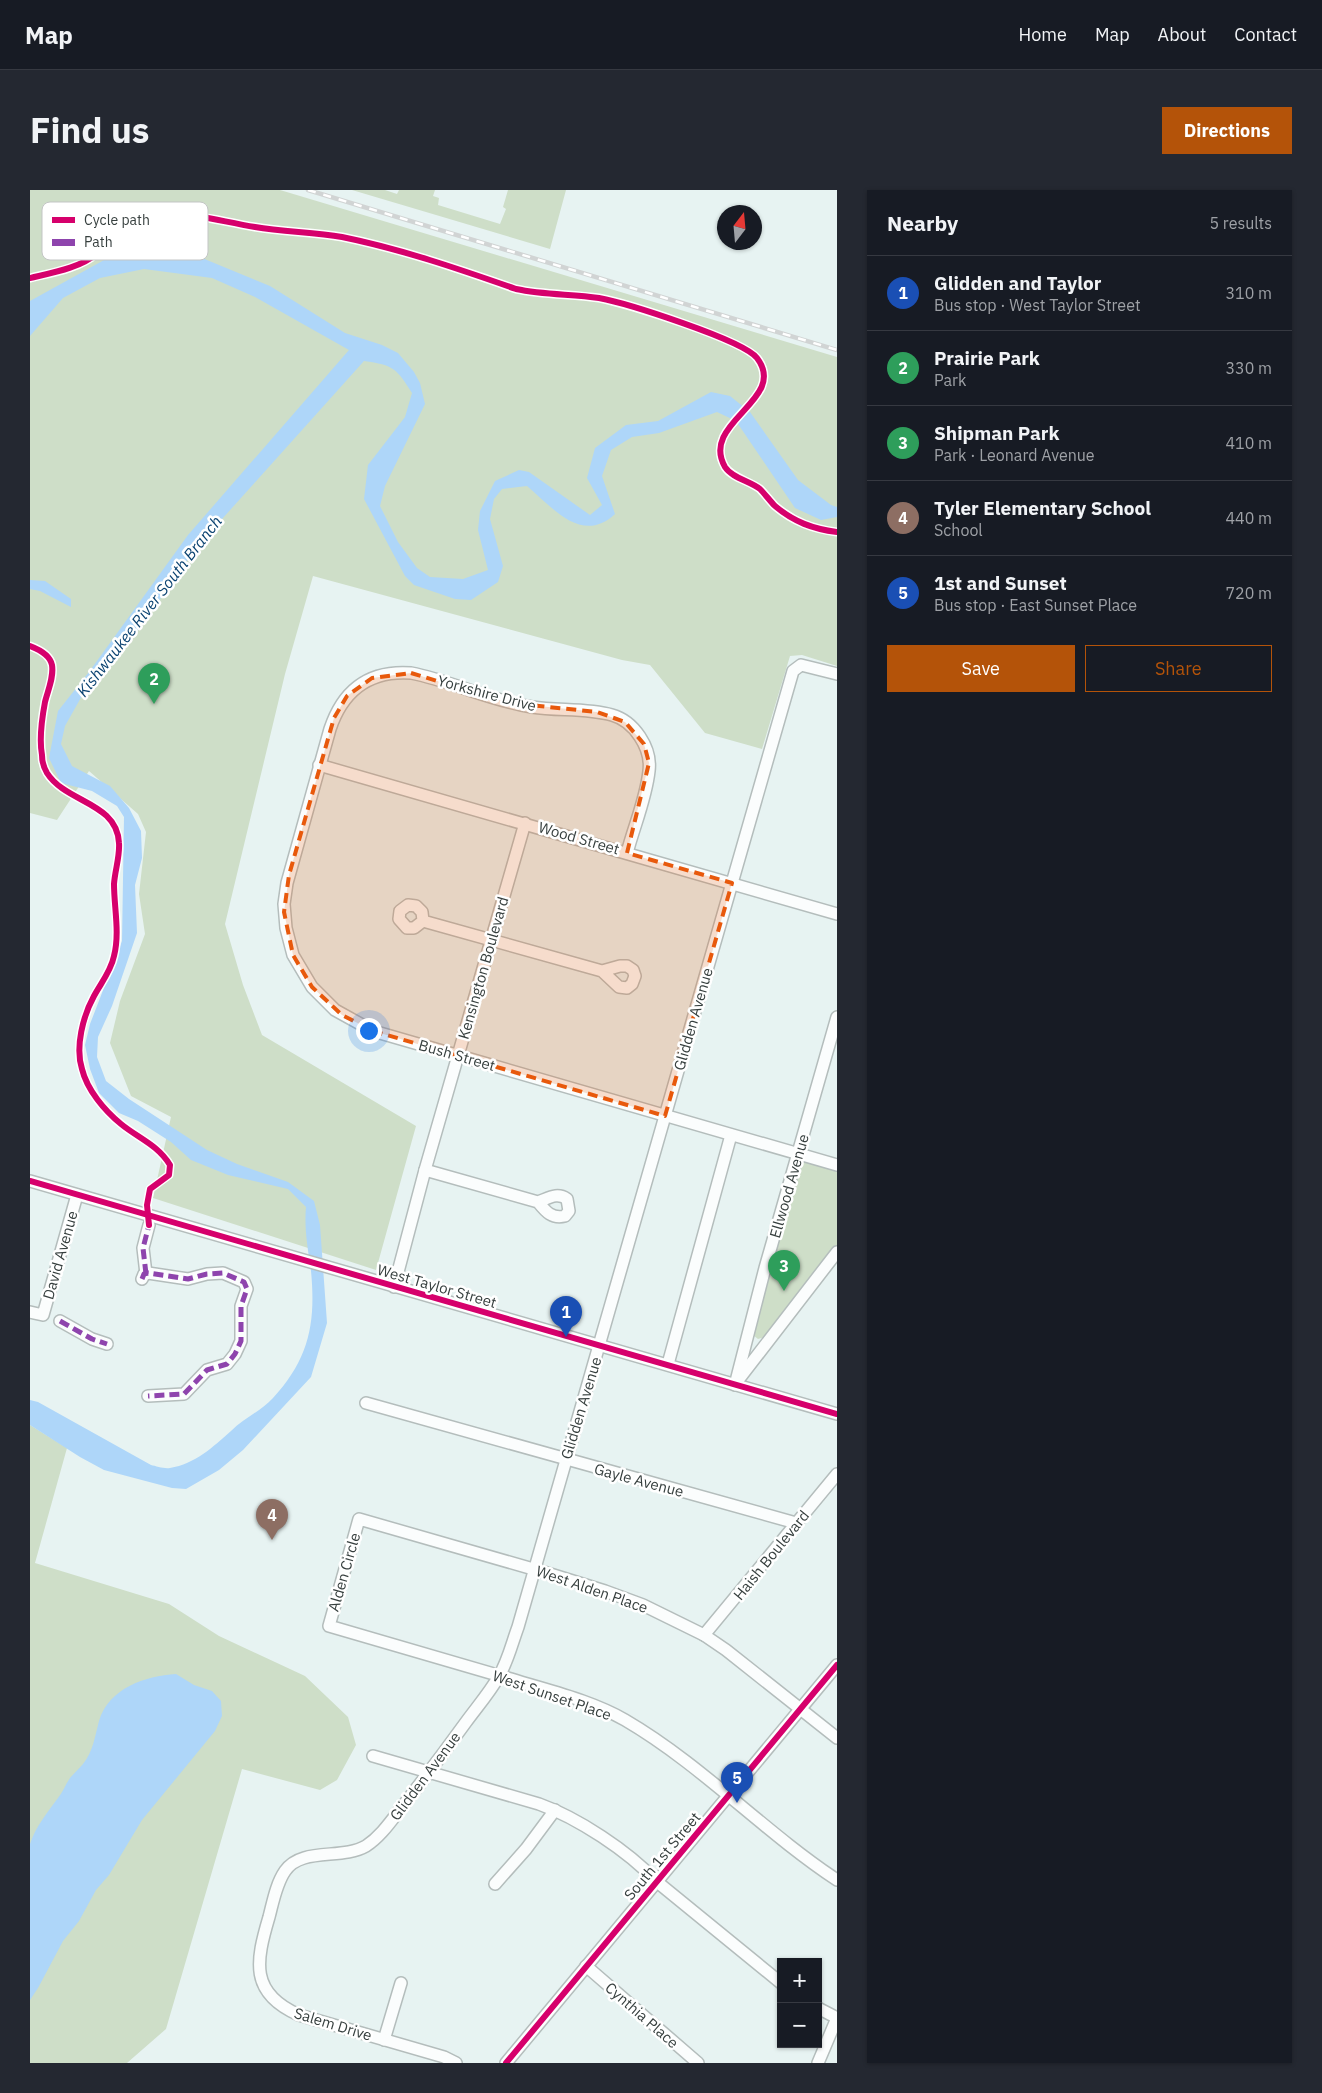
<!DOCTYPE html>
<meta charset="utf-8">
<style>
body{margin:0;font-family:"IBM Plex Sans",sans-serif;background:#242831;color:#f1f3f6}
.controls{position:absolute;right:15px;bottom:15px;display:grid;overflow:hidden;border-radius:0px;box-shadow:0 1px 4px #0004}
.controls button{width:45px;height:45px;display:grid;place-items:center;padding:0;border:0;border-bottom:1px solid #363941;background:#171b24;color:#f1f3f6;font:25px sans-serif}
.compass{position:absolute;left:687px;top:15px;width:45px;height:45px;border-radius:50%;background:#171b24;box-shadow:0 1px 4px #0004;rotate:16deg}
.you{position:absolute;left:338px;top:840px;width:18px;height:18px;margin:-12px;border:4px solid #fff;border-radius:50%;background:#1a73e8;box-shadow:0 0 0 8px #1a73e833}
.badge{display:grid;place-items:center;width:32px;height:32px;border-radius:50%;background:#b45309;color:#fff;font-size:16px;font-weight:700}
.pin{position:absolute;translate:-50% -41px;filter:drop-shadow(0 1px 2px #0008)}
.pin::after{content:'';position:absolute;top:26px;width:18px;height:15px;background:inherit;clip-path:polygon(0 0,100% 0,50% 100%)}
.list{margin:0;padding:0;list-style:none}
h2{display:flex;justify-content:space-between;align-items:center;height:65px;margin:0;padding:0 20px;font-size:21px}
h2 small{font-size:16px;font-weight:400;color:#9ea1a6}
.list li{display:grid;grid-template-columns:32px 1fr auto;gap:15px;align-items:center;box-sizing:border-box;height:75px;padding:0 20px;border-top:1px solid #363941}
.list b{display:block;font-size:19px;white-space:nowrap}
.list p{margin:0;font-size:16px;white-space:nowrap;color:#9ea1a6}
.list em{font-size:16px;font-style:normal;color:#9ea1a6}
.actions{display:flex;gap:10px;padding:15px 20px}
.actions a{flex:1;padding:11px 0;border:1px solid #b45309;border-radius:0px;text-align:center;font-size:18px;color:#b45309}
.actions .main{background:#b45309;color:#fff}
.map{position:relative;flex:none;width:807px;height:1873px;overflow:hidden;border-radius:0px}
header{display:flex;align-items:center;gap:30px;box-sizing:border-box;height:70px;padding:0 25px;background:#171b24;border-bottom:1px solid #363941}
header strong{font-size:24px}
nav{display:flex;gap:28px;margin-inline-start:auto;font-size:18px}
.intro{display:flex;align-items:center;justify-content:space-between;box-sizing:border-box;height:120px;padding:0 30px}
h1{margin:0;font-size:35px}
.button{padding:12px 22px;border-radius:0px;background:#b45309;color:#fff;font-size:18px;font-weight:700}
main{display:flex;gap:30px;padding:0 30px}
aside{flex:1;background:#171b24;border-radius:0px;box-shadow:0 1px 4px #0004}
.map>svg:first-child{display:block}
</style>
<header>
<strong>Map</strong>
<nav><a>Home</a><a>Map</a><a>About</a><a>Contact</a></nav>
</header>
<div class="intro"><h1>Find us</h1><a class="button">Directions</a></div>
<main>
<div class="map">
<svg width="807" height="1873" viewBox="0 0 807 1873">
<rect width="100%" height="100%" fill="#e7f3f2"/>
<g fill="#cedec8">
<path d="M0,0H250L807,167V476L772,465L760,466L732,559L675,543L620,475L592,470L283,386L255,484L195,734L213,795L232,845L386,936L346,1080L123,1008L141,927L101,906L80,853L90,811L115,744L109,704L116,642L108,624L59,581L27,630L0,623Z"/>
<path d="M322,0H355L367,4L369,0H405L403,6L409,8L408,15L470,34L476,19L473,17L478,0H536L520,59Z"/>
<path d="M772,969L807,979V1056L738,1146L728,1149L723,1145Z"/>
<path d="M0,1235L37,1258L5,1373L139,1414L189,1446L275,1486L318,1527L326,1555L307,1590L290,1600L212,1579L136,1839L97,1873H0Z"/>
</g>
<g fill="#aed6f9">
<path d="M98,59L155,61L240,96L315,143L352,155L368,163L384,182L390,193L395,214L355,296L350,316L368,352L387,378L400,387L433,389L458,380L448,340L450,321L465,291L489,280L499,282L560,325L572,315L557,288L565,258L596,235L628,231L681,202L700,206L720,222L768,290L801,315L807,317V327L791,330L765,318L706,231L687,222L629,243L602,247L581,260L572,286L585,324C552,355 523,318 497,296L472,299L464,309L460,329L473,376L468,392L441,410L425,409L384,395L375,386L334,309L338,275L375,227L382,203C367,179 364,175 334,171L166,358L97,456L53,504L35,536L31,554L42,576L80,596L99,618L111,641L112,668L105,695L107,743L82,816L68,847L67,867L76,891L99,909L177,960L207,974L258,992L284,1011L290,1035L297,1133L281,1187L213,1260L189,1280L156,1299L142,1298L74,1280L50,1267L0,1235V1210L8,1212L121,1275C126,1276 134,1279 140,1278C165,1274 183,1257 201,1241C213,1229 231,1221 243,1208C279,1169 286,1133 281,1081C278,1059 274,1039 276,1017L258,999L198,985L161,970L141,952L108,931L89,923L69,903L60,879L55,855L60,834L92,751L94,627L87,616L62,601L31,593L19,568L28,521L59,482L158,345L319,160L225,107L182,88L114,79L70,88L33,108L0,146V111L85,64Z"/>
<path d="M0,390L15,391L41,409V417L10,401L0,399Z"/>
<path d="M146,1484L164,1495L182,1501L191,1511L192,1526L185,1541L112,1630L79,1685L66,1700L49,1731L33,1751L8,1798L0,1810V1654C6,1636 17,1623 28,1608C33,1602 35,1595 40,1588C44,1583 49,1579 53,1574C63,1562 65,1546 69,1531C79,1498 115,1486 146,1484Z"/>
</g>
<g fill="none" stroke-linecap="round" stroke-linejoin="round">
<g stroke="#b4bdbc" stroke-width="14">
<g id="minor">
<path d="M289,575L807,724"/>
<path d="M597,663C604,636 616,609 619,581C622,558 604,531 582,525C557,518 528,521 502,517C461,511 422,491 381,483C339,480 313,500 300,539L257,693L254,714L256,738L263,765L282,797L305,820L343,841L807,975"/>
<path d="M393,731L384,738H377L369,729L370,721L378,715L386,716L392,722L393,731L572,781L589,797L597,798L602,794L605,786L603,780L597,776H590L572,781"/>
<path d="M395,980L508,1012C516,1022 522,1029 535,1026L539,1021L537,1009C527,1002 519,1008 508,1012"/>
<path d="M0,991L807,1224"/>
<path d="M116,1084L113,1058L119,1035"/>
<path d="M112,1089L114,1084L118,1083L158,1089L177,1084L193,1083L214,1092L217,1099L211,1116V1151L205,1164L197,1174L177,1180L154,1204L118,1206"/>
<path d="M364,1097L395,980L495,633"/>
<path d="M0,1122L13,1125L47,1005"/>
<path d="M30,1131L62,1149L77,1154"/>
<path d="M638,1174L701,945"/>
<path d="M709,1189L807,1062"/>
<path d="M705,1195L735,1078L807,827"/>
<path d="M336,1213L766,1333"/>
<path d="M674,1445L807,1284"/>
<path d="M807,1548L696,1460L674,1445L613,1415L575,1401L517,1383L329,1329L299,1436C359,1454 420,1471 481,1489C519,1501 560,1510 595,1530C672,1575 733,1641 807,1690"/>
<path d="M343,1566L509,1614C548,1628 598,1661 626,1691L751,1793"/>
<path d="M465,1694L496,1659L525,1620"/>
<path d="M556,1776L668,1873"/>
<path d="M788,1818L807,1828"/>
<path d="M354,1850L371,1793"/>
<path d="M426,1873L414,1867L269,1825C219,1803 226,1771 239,1727C243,1712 246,1694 255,1681C271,1657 312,1670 336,1656C351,1646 361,1631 372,1617C394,1589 415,1561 436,1532C447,1517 460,1502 469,1486C478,1471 482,1453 488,1437L763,481L771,475L807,484"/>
<path d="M476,1873L807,1475"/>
<path d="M788,1873L807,1828"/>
</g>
</g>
<use href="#minor" stroke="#fbfdfd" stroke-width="11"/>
<g stroke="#d1d4d4" stroke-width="4.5">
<path id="rail" d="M278,0L807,160"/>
</g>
<use href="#rail" stroke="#fff" stroke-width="2.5" stroke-dasharray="8" stroke-linecap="butt"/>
<g stroke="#8e44ad" stroke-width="5" stroke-dasharray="10 5" stroke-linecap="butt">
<path d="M116,1084L113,1058L119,1035"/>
<path d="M112,1089L114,1084L118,1083L158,1089L177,1084L193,1083L214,1092L217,1099L211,1116V1151L205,1164L197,1174L177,1180L154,1204L118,1206"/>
<path d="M30,1131L62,1149L77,1154"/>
</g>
<g stroke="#fff" stroke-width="9">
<g id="cycleway">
<path d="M0,88C21,83 51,78 67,63C81,49 68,32 93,26C137,15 182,30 225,37C254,42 283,42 312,47C371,59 429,79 486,99C514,105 541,104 569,108C596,113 713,150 727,168C759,210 669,232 695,277C702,288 720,291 730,299C735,304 740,311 745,316C764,332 783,339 807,342"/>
<path d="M0,456C8,459 20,465 22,475C24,487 18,500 15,512C12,528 9,549 12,565C12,570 14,578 17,583C36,613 87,612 89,653C90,666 85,680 84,694C84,717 90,743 84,766C81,781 71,793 64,806C53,826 45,857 52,879C57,900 75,921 91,934C108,948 128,955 140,975L139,985L120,999L117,1015L119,1035"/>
<path d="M0,991L807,1224"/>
<path d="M476,1873L807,1475"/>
</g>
</g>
<use href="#cycleway" stroke="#d6006c" stroke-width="6"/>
</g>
<path fill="#e8590c" fill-opacity="0.2" stroke="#e8590c" stroke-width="4" stroke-dasharray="10 6" stroke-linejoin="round" d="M381,483L480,513L567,522L595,532L614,554L619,573L597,663L702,693L635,926L343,841L312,825L282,797L263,765L254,722L259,685L304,528L317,506L342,488Z"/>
<g text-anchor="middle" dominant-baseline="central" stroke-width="5" stroke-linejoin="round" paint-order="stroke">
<g font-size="15" fill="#363f3e" stroke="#fff">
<text transform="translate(457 503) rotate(15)">Yorkshire Drive</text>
<text transform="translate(549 648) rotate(16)">Wood Street</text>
<text transform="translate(453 778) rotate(-74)">Kensington Boulevard</text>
<text transform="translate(663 829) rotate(-74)">Glidden Avenue</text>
<text transform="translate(427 865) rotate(16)">Bush Street</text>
<text transform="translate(759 996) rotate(-74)">Ellwood Avenue</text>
<text transform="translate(30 1065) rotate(-74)">David Avenue</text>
<text transform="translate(407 1096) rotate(16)">West Taylor Street</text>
<text transform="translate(551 1218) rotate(-73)">Glidden Avenue</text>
<text transform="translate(609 1290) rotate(15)">Gayle Avenue</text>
<text transform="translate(741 1365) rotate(-51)">Haish Boulevard</text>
<text transform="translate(314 1382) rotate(-74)">Alden Circle</text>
<text transform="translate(562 1399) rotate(19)">West Alden Place</text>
<text transform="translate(522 1505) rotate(19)">West Sunset Place</text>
<text transform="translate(395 1586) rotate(-53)">Glidden Avenue</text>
<text transform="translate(632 1666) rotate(-50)">South 1st Street</text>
<text transform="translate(612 1825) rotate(41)">Cynthia Place</text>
<text transform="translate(303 1834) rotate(17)">Salem Drive</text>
</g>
<g font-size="16" font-style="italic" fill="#0b4371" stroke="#fff">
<text transform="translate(119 416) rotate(-52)">Kishwaukee River South Branch</text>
</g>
</g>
<rect x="12" y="12" width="166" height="58" rx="8" fill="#fff" stroke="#c3c5c5" stroke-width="1"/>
<rect x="22" y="27" width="23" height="6" fill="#d6006c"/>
<rect x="22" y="49" width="23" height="7" fill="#8e44ad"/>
<g font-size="14" fill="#363f3e">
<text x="54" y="35">Cycle path</text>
<text x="54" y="57">Path</text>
</g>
</svg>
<div class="controls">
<button>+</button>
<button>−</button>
</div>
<svg class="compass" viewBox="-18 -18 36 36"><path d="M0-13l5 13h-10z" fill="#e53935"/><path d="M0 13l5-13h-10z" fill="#9ea1a6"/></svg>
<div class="you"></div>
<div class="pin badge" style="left:536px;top:1147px;background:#1a4fb4">1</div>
<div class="pin badge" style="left:124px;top:514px;background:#2e9e5b">2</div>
<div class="pin badge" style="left:754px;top:1101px;background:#2e9e5b">3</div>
<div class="pin badge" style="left:242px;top:1350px;background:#8d6e63">4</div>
<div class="pin badge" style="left:707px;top:1613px;background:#1a4fb4">5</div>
</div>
<aside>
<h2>Nearby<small>5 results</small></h2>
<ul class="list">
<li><span class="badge" style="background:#1a4fb4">1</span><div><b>Glidden and Taylor</b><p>Bus stop · West Taylor Street</p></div><em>310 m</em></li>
<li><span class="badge" style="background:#2e9e5b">2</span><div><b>Prairie Park</b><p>Park</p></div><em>330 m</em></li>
<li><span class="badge" style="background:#2e9e5b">3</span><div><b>Shipman Park</b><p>Park · Leonard Avenue</p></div><em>410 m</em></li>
<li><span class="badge" style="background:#8d6e63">4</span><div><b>Tyler Elementary School</b><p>School</p></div><em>440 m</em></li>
<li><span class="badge" style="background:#1a4fb4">5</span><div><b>1st and Sunset</b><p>Bus stop · East Sunset Place</p></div><em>720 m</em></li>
</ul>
<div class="actions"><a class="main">Save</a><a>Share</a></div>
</aside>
</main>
